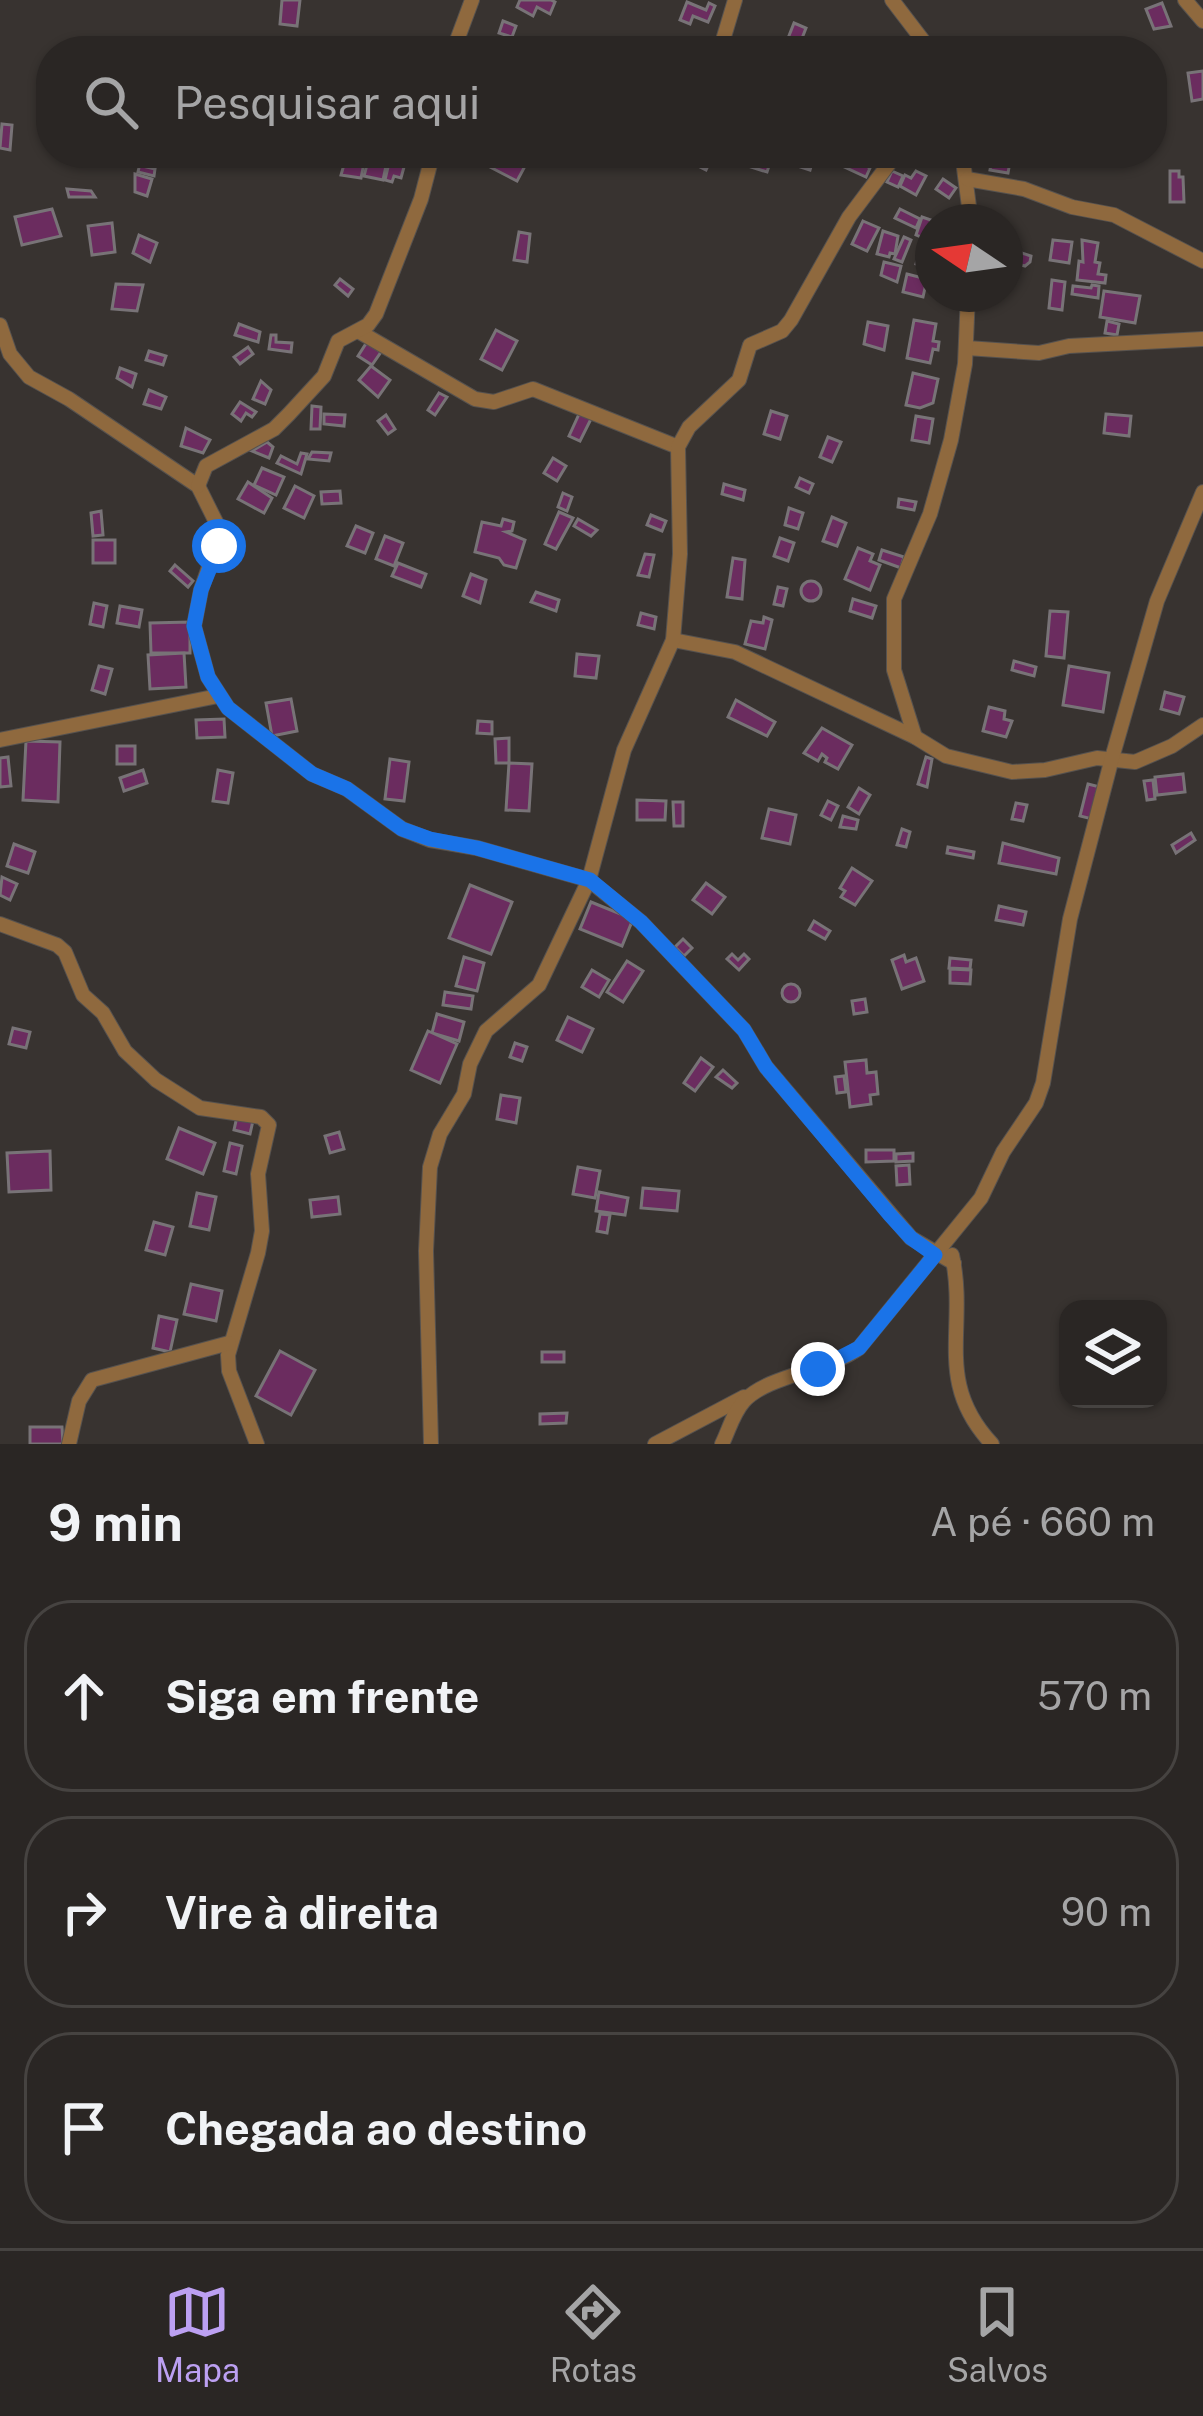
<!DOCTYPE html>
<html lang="pt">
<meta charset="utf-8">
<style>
body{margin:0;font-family:"Public Sans",sans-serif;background:#363231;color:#f1f3f6}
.controls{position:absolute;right:36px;bottom:36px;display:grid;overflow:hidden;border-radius:24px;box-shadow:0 3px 9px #0004}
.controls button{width:108px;height:108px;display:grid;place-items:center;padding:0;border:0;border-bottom:3px solid #464341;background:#2a2624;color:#f1f3f6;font:60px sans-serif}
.compass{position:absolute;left:915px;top:204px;width:108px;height:108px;border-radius:50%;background:#2a2624;box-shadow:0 3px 9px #0004;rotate:283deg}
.stop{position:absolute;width:36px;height:36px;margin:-27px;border:9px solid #1a73e8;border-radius:50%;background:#fff}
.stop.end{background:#1a73e8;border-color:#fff;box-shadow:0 3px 12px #0008}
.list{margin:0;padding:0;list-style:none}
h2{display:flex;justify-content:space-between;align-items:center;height:156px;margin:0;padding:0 48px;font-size:51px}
h2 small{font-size:39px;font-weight:400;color:#a5a5a6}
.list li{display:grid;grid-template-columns:78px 1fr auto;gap:36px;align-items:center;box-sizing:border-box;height:192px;margin:0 24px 24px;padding:0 24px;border:3px solid #464341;border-radius:48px}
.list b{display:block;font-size:45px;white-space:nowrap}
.list em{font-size:39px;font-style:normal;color:#a5a5a6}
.icon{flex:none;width:66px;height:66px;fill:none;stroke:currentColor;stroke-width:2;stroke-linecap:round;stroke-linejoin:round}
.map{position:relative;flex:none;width:1203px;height:1444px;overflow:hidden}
.search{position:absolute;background:#2a2624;box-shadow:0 3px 9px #0004;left:36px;right:36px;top:36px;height:132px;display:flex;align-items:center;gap:30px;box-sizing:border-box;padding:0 42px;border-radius:48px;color:#a5a5a6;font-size:45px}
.sheet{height:804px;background:#2a2624}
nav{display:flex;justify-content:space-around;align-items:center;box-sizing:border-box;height:168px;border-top:3px solid #464341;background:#2a2624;font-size:33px;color:#a5a5a6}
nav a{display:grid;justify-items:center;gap:6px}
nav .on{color:#bca0f2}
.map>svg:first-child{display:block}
</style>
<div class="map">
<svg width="1203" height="1444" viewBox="0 0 1203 1444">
<rect width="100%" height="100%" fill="#383330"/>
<g fill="#6b2c5f" stroke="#787377" stroke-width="3">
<path d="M282,0H300L297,26L280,24Z"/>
<path d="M520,0H551L555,2L550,14L537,7L533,16L517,7Z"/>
<path d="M687,2L706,10L709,3L715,6L708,22L693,16L690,24L680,20Z"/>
<path d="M1162,3L1171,26L1154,29L1146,9Z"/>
<path d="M503,21L516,26L512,37L499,33Z"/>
<path d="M794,23L806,28L797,51H783Z"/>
<path d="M647,41L673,51H643Z"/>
<path d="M1203,71V99L1192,101L1188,73Z"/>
<path d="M2,124L12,125L10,150L0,148Z"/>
<path d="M301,153L325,155L322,166L299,164Z"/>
<path d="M500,153H532L517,181L490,167Z"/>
<path d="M694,153H714L706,170L690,162Z"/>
<path d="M753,153L772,157L767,172L748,166Z"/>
<path d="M781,153H815L810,170L779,160Z"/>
<path d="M347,154L365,158L361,178L341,175Z"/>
<path d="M142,155L149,156L146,167L155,169L154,176L138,172Z"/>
<path d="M843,155L870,168L866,177L838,164Z"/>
<path d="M369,157L387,161L383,180L364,176Z"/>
<path d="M992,159L1010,162L1008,173L990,170Z"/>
<path d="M389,163L404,167L401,178L394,176L392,182L385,180Z"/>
<path d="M892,171L903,176L898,187L887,182Z"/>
<path d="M916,171L926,176L916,195L900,186L905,175L911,178Z"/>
<path d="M1170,171H1179V177H1183L1184,202H1170Z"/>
<path d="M135,174L152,179L147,196L135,192Z"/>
<path d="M943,179L956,188L949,198L936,189Z"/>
<path d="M67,189L91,191L95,197H69Z"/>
<path d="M52,209L61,236L22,245L15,217Z"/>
<path d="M900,209L920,219L916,228L895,218Z"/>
<path d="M922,217L931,220L928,240L916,235Z"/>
<path d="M863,221L879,228L867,251L852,244Z"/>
<path d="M112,223L115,252L92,255L88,226Z"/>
<path d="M883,231L898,236L895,254L890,253L889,257L877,254Z"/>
<path d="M519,232L530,234L527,262L514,260Z"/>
<path d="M139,235L157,243L150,262L133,253Z"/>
<path d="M904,237L911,240L902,262L894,259Z"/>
<path d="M1053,240L1072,242L1069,263L1050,260Z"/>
<path d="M1082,240L1098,243L1095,262L1100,263L1098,274L1106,275L1105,283L1077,280L1079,261L1083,262Z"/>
<path d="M921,245L933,248V268L916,264Z"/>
<path d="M1013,250L1031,256L1030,262L1025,266L1009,262Z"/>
<path d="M884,262L901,266L897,282L881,275Z"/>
<path d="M907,274L927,279L923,297L903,292Z"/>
<path d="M340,279L353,289L348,296L335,285Z"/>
<path d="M1052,280L1065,282L1062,310L1049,308Z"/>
<path d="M116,284L143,285L137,311L112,309Z"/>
<path d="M1092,285L1099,286L1098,298L1072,294L1073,286L1091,288Z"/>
<path d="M1104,291L1140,296L1135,323L1100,317Z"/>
<path d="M914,320L936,324L933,341L939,342L938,350L933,349L930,363L907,358Z"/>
<path d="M1107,321L1119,324L1117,335L1105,333Z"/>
<path d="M868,322L888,326L884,350L864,344Z"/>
<path d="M239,324L260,332L258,342L235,335Z"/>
<path d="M496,330L517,341L502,370L481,359Z"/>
<path d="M271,335H276V342L292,343L291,352L269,349Z"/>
<path d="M367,342L381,352L372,365L358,356Z"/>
<path d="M248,347L253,354L240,364L234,357Z"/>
<path d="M149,351L166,356L163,365L146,360Z"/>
<path d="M371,366L390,380L378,397L359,380Z"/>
<path d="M120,368L136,374L132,387L117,378Z"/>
<path d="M913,373L938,379L933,403L920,408L906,405Z"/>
<path d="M261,381L271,390L265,404L253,399Z"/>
<path d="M149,390L166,397L161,409L144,404Z"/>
<path d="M439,393L447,397L435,415L428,410Z"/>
<path d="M240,402L256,412L252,417L246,413L241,421L232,414Z"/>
<path d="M312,406L321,407L320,429H311Z"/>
<path d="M771,411L787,416L780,439L764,434Z"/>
<path d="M580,412L592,417L580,441L569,436Z"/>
<path d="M324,414L345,415L344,426L324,424Z"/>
<path d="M1106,414L1131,416L1129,436L1104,433Z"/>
<path d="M386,415L395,429L388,434L378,421Z"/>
<path d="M916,416L933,419L929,443L912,440Z"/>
<path d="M186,428L210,440L203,453L181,446Z"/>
<path d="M828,437L841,442L832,462L820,457Z"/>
<path d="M267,442L273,447L269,458L252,451Z"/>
<path d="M312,452L331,453L329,461L308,459Z"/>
<path d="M301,453L307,454L301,474L277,463L281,456L297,464Z"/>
<path d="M553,458L566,466L557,481L544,473Z"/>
<path d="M262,468L284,477L276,495L254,485Z"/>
<path d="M800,478L813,484L809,493L796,487Z"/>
<path d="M248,482L272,498L264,513L238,499Z"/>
<path d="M724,484L745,490L743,500L722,494Z"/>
<path d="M295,486L314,496L304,518L284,508Z"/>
<path d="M340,491L341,503L322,504L321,492Z"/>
<path d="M563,493L572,497L567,511L558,507Z"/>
<path d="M899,499L916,502L914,510L898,507Z"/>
<path d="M789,508L803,513L798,529L785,525Z"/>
<path d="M101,511L103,535L93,536L91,513Z"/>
<path d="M559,512L573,518L556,549L545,544Z"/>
<path d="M651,515L666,521L662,531L647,525Z"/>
<path d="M832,517L846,523L837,546L823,541Z"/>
<path d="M503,519L514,522L512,531L506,532L525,540L516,568L504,565L499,558L475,552L482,522L501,526Z"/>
<path d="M578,519L597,530L591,536L574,526Z"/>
<path d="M356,526L373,533L365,553L347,546Z"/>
<path d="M385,536L403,543L394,566L376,559Z"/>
<path d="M780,538L794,543L788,561L774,556Z"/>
<rect x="93" y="540" width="22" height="23"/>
<path d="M858,548L873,554L870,561L880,565L870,590L845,579Z"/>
<path d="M882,550L904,557L901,568L879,560Z"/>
<path d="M645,554L654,555L649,577L638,575Z"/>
<path d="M733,558L745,560L742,599L727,597Z"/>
<path d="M398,563L426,574L421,587L392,576Z"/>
<path d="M175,565L193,581L188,587L170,571Z"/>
<path d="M471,574L486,580L480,603L463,596Z"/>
<circle cx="811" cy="591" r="10"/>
<path d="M778,587L787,589L783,606L774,604Z"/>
<path d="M536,592L559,600L556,611L531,602Z"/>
<path d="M853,599L876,606L872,618L850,611Z"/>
<path d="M94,603L107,606L103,627L90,624Z"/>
<path d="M120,606L142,610L139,627L117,623Z"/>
<path d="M1050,611L1068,612L1064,658L1046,656Z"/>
<path d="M641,613L656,617L654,629L638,625Z"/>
<path d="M764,617L772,620L765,649L745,644L751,621L763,623Z"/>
<path d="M190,622V653H151L150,623Z"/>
<path d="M184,653L186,687L150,689L148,655Z"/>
<path d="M577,654L599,656L596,678L575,676Z"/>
<path d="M1014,661L1036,667L1034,676L1012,670Z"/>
<path d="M99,666L112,669L105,694L92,690Z"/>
<path d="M1069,666L1109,673L1103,712L1063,705Z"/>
<path d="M1165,692L1184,697L1179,714L1161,709Z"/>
<path d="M291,699L297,731L272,736L266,703Z"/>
<path d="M736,700L775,722L767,736L728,717Z"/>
<path d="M989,707L1005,711L1004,719L1012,721L1006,737L983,731Z"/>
<path d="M224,719L225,737L197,738L196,720Z"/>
<path d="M478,721L492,722V734L477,733Z"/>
<path d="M822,728L852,745L838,769L825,762L827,758L822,754L818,761L804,753Z"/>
<path d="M509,738V763H496L495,739Z"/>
<path d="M26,741L60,742L58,802L23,800Z"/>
<rect x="117" y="746" width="18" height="18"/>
<path d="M8,757L11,786L0,787V758Z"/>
<path d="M926,757L932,759L927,787L918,784Z"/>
<path d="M390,759L409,762L404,801L385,799Z"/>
<path d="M509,763L532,764L529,811L506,810Z"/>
<path d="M143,770L147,783L124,791L120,778Z"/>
<path d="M218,770L233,773L228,803L213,801Z"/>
<path d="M1183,774L1185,792L1157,795L1155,777Z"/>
<path d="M1153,780L1155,799L1147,800L1144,781Z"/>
<path d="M1088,784L1100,787L1092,819L1080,816Z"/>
<path d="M859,788L870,795L859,814L848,807Z"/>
<path d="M637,800L666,801L665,820H637Z"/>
<path d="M828,801L838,806L831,820L821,815Z"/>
<path d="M673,802H683V826H674Z"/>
<path d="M1016,803L1027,805L1023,821L1012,819Z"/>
<path d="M769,809L796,815L790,844L762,838Z"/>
<path d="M843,816L858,820L856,829L840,827Z"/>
<path d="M902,829L910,832L906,847L897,845Z"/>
<path d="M1191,833L1195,840L1176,853L1172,845Z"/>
<path d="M1003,843L1059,858L1056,874L999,863Z"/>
<path d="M14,844L35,852L28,873L7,866Z"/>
<path d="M948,847L974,852L973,858L947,853Z"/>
<path d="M852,868L872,881L855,905L841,897L845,891L840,888Z"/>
<path d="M2,877L17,884L10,900L0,895Z"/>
<path d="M706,883L725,897L712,914L693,900Z"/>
<path d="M470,885L512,902L491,954L449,938Z"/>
<path d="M591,902L633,919L622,946L580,929Z"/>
<path d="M999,906L1026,912L1023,925L996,920Z"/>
<path d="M814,921L830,931L825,939L809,930Z"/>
<path d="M683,939L692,948L684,956L675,947Z"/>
<path d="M732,954L738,960L744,954L749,959L739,970L727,959Z"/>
<path d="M904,955L906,962L916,958L924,981L902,989L892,960Z"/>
<path d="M464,957L484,963L477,991L456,986Z"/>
<path d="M950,958L971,960L970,969L949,968Z"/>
<path d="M627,961L643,971L623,1002L607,992Z"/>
<path d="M950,969L971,970L970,984L950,983Z"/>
<path d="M592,970L609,980L599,997L582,987Z"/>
<circle cx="791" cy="993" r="9"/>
<path d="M445,992L473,996L471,1009L443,1005Z"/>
<path d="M865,999L867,1012L854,1014L852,1001Z"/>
<path d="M437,1014L464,1022L459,1041L432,1033Z"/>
<path d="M568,1017L593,1029L582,1052L557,1040Z"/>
<path d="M13,1028L30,1032L26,1048L9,1044Z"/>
<path d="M428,1031L457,1044L440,1083L411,1070Z"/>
<path d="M515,1043L527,1047L522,1061L510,1057Z"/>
<path d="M701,1058L713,1067L695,1091L684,1083Z"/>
<path d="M866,1060L867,1073L876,1072L878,1094L870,1095L871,1104L850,1107L845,1062Z"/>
<path d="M723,1070L737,1083L732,1088L716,1077Z"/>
<path d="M844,1076L846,1092L837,1093L835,1077Z"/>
<path d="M501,1095L520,1098L516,1123L497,1119Z"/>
<path d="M238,1112L254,1116L250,1134L234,1130Z"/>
<path d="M179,1128L215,1143L203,1174L167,1159Z"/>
<path d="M339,1132L344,1149L330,1153L325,1136Z"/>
<path d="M230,1143L242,1146L236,1174L224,1171Z"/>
<path d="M866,1150H894V1161L866,1162Z"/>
<path d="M50,1151L51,1190L9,1192L7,1153Z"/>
<path d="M913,1153V1161L896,1162V1154Z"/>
<path d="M909,1165L910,1184L897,1185L896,1166Z"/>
<path d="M578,1167L600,1171L595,1198L573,1194Z"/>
<path d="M643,1188L679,1191L677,1211L641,1208Z"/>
<path d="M599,1192L628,1198L625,1215L596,1211Z"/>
<path d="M197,1193L216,1197L209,1230L190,1226Z"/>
<path d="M338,1197L340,1214L312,1217L310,1200Z"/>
<path d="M600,1214L610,1215L607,1233L597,1231Z"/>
<path d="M154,1222L173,1227L165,1255L146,1250Z"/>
<path d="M191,1284L222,1291L216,1321L184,1314Z"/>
<path d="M159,1316L177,1320L170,1352L153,1348Z"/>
<path d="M280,1351L315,1370L291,1415L256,1396Z"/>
<rect x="542" y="1352" width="22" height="10"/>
<path d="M567,1413L566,1423L540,1424V1414Z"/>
<path d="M30,1427H62L63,1444H30Z"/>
</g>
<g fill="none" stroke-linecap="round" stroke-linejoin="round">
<g stroke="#56524f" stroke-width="16">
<g id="minor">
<path d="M735,0L723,40L742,51"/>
<path d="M892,0L931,51"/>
<path d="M1185,0L1203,21"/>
<path d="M453,51L472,0"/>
<path d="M962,153L971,222"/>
<path d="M967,179L1024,189L1072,207L1114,215L1203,261"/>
<path d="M0,325L10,354L29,377L69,399L198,486L221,532L201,590L194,626L208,677L228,708L312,774L347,789L402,829L430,840L477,848L589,880L641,922L744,1030L766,1067L911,1238L954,1263"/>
<path d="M358,331L475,399L494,402L533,389L678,447"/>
<path d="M967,348L1039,353L1069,346L1203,339"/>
<path d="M198,486L206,466L274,429L289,414L324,376L338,341L368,325L376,314L421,199L433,153"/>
<path d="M673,640L735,652L915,737L946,756L1012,772L1045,770L1097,758L1135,762L1172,746L1203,725"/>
<path d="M915,737L894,670V599L930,514L951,440L965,364L968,294"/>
<path d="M0,740L218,696"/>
<path d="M0,924L57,945L65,952L83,995L103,1013L125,1051L156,1080L200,1108L261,1117L269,1125L258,1174L262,1231L258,1253L228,1355L229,1371L257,1444"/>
<path d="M952,1255C968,1329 933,1381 992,1444"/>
<path d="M69,1444L79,1401L92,1380L229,1343"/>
<path d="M431,1444L426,1251L430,1167L440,1134L464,1094L470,1064L486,1031L539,985L589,880L624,750L673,640L680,554L678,447L689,427L739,380L750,345L782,331L791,320L849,217L897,153"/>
<path d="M655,1444L744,1397"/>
<path d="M722,1444C729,1430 733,1413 744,1401C768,1375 828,1371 859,1348L981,1198L1003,1152L1036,1103L1043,1083L1070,919L1112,758L1157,601L1203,492"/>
</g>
</g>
<use href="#minor" stroke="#8f693e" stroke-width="14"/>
</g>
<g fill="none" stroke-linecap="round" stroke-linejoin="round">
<path stroke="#1a73e8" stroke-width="15" d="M219,546L201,590L194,626L208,677L228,708L312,774L347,789L402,829L430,839L477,848L590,880L641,922L744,1030L766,1067L890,1215L911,1238L935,1255L859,1348L818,1369"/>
</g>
</svg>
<div class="controls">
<button><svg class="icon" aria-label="layers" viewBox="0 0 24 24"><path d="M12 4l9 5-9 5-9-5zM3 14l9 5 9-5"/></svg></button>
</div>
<svg class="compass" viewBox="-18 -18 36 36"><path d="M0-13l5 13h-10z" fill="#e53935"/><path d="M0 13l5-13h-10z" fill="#a5a5a6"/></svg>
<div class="stop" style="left:219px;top:546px"></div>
<div class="stop end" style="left:818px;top:1369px"></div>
<div class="search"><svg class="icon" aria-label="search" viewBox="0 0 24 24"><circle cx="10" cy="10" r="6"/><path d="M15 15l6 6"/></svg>Pesquisar aqui</div>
</div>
<section class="sheet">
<h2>9 min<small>A pé · 660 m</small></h2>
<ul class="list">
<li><svg class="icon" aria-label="ahead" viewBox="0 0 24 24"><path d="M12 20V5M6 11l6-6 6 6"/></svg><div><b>Siga em frente</b></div><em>570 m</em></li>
<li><svg class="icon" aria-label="right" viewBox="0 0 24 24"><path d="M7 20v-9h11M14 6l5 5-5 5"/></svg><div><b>Vire à direita</b></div><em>90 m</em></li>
<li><svg class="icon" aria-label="arrive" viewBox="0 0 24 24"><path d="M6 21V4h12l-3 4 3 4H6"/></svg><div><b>Chegada ao destino</b></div></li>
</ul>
</section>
<nav>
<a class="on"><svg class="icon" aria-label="map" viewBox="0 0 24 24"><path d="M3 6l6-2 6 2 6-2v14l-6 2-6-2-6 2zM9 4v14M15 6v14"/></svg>Mapa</a>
<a><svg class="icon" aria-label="directions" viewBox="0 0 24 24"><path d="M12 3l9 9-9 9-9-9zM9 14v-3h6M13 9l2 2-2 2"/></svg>Rotas</a>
<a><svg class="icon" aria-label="saved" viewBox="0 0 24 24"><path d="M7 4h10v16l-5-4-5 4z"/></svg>Salvos</a>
</nav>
